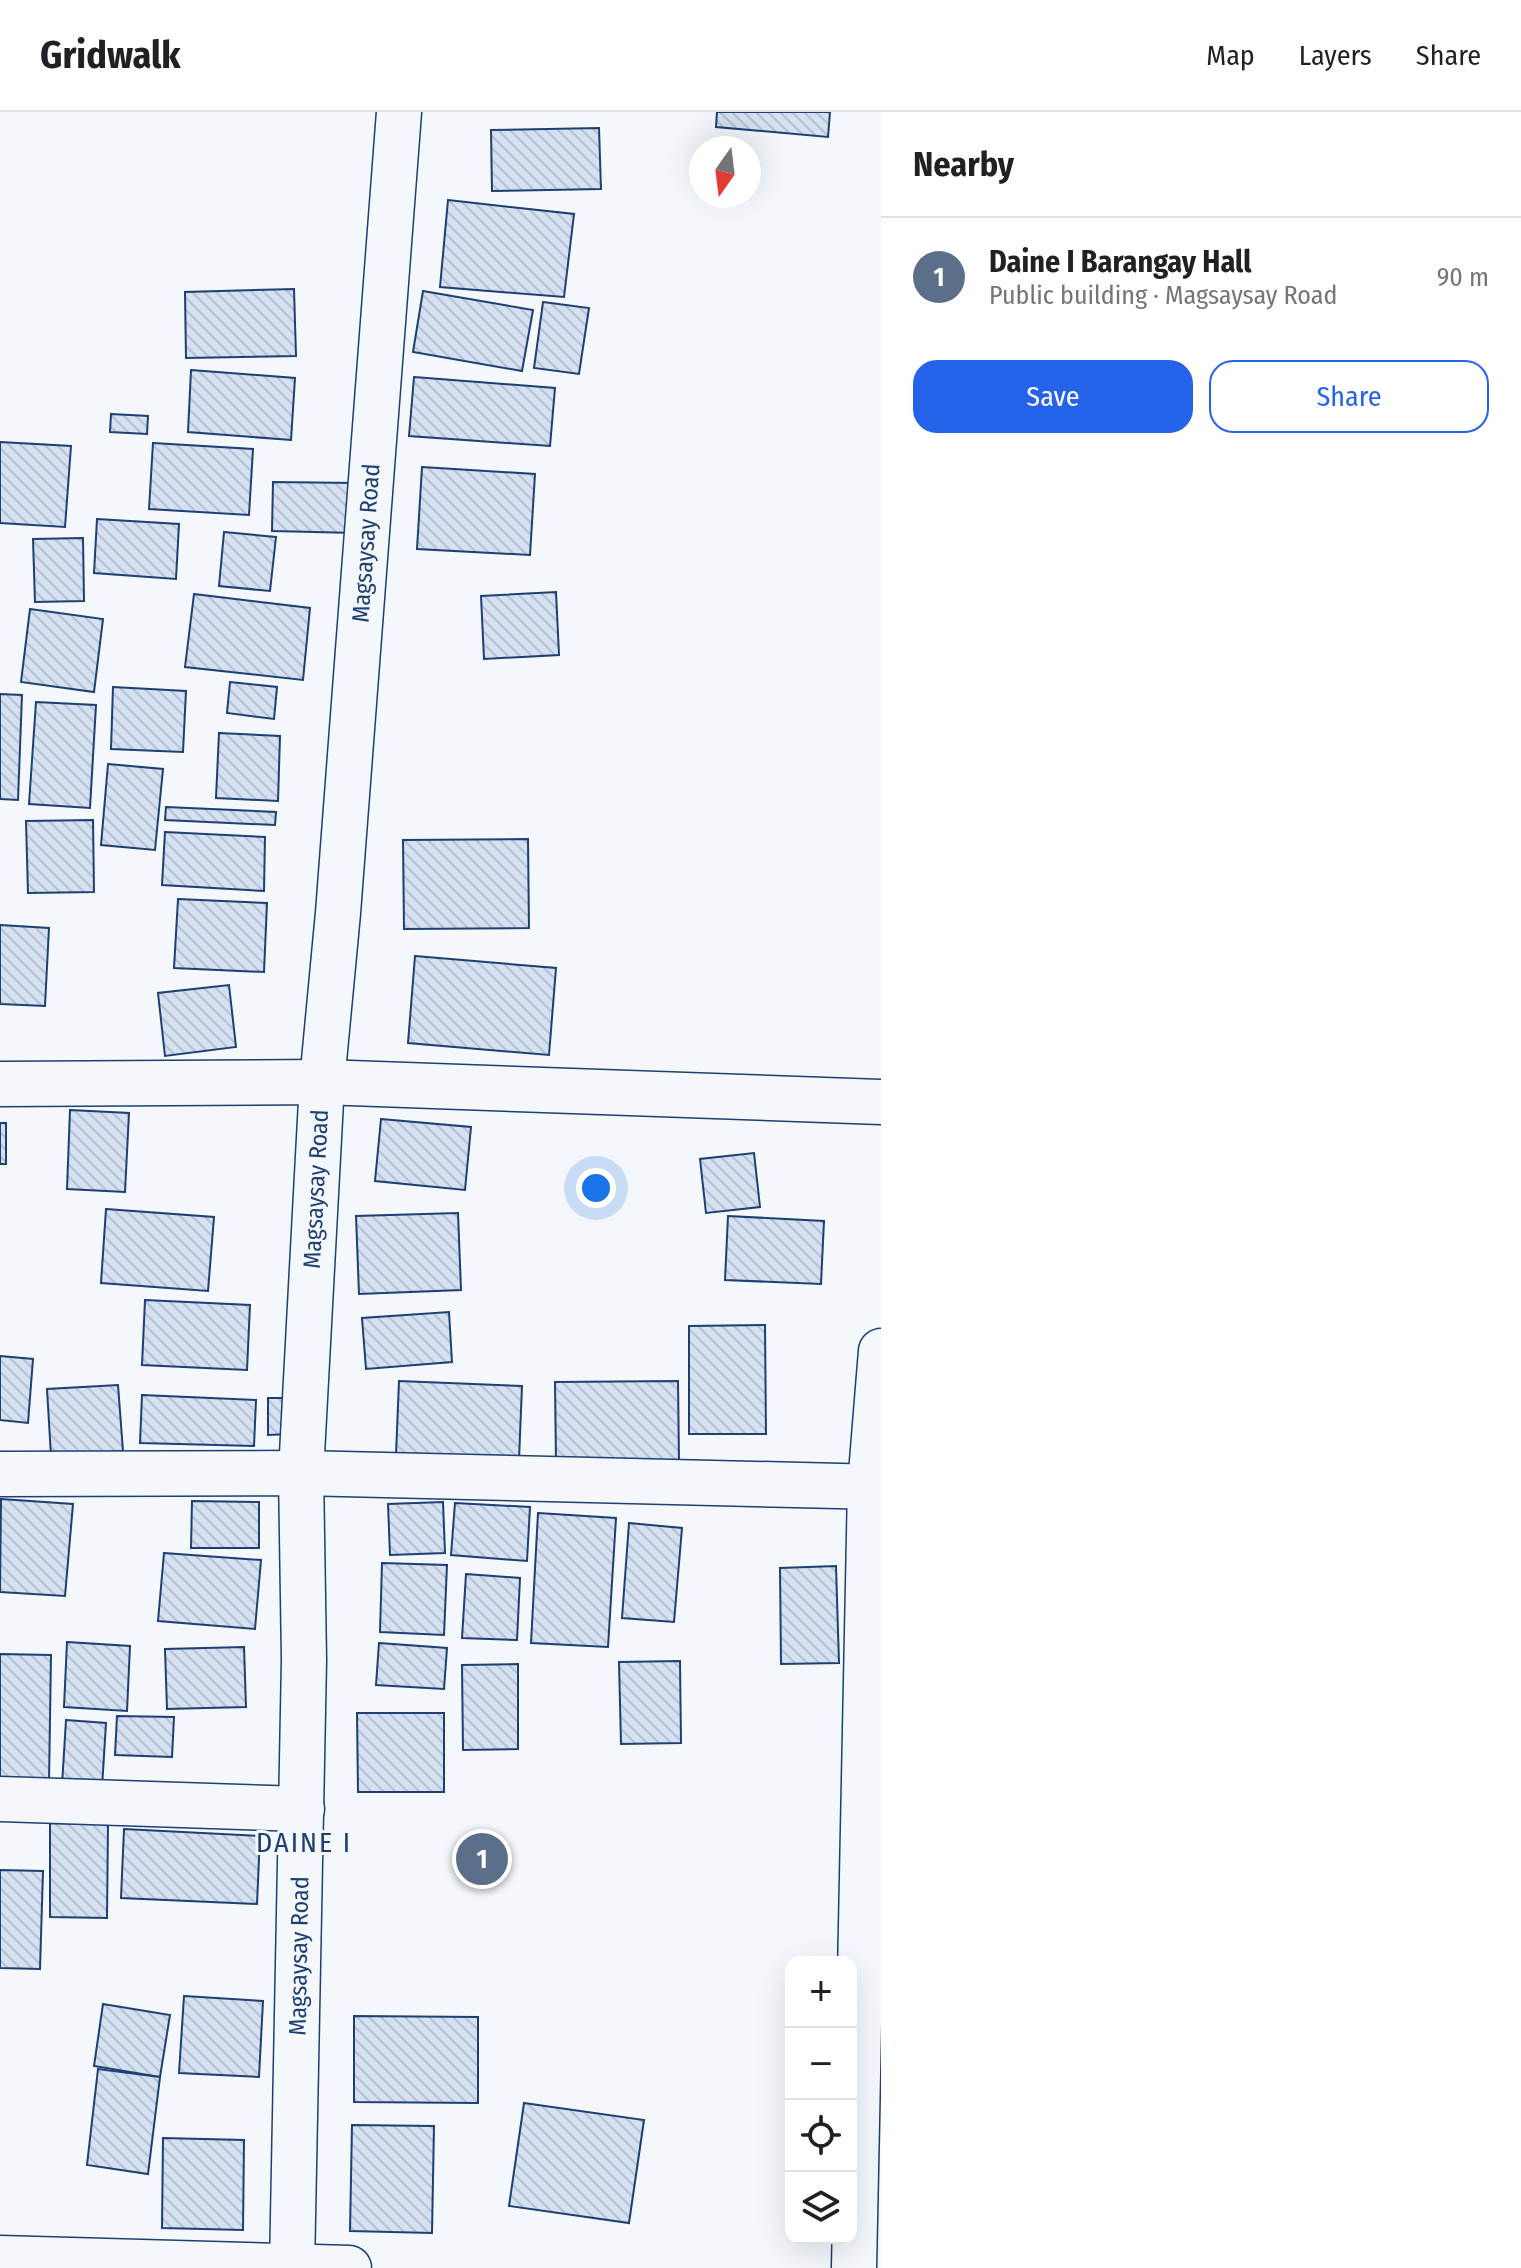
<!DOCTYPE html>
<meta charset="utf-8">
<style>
body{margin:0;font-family:"Fira Sans Condensed",sans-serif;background:#f6f6f6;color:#202124}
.controls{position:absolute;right:24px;bottom:24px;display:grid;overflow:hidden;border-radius:16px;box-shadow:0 8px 32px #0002}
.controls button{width:72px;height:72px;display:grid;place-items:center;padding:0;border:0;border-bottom:2px solid #e0e0e0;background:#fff;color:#202124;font:40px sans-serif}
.compass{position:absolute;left:689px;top:24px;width:72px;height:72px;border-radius:50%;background:#fff;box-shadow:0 8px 32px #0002;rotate:194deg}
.you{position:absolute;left:596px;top:1076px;width:28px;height:28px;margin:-20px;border:6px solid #fff;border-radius:50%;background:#1a73e8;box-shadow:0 0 0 12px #1a73e833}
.badge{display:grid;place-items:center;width:52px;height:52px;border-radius:50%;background:#2563eb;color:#fff;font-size:26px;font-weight:700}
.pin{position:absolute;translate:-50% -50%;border:4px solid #fff;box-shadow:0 2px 8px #0006}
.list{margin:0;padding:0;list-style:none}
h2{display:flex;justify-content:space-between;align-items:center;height:104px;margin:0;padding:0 32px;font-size:34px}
h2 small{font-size:26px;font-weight:400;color:#757577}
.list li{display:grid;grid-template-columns:52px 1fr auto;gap:24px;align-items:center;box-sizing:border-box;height:120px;padding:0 32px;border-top:2px solid #e0e0e0}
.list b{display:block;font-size:30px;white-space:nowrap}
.list p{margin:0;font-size:26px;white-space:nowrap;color:#757577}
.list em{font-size:26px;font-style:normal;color:#757577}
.actions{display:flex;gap:16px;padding:24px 32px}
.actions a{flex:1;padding:18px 0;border:2px solid #2563eb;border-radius:24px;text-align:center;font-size:28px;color:#2563eb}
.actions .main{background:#2563eb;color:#fff}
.icon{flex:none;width:44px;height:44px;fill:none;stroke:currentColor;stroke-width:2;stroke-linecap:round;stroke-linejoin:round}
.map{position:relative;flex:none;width:881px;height:2156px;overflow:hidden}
header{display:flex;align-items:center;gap:48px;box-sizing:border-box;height:112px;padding:0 40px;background:#fff;border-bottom:2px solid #e0e0e0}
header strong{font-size:38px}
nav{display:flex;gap:44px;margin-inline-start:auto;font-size:28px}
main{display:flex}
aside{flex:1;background:#fff}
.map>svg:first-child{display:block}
</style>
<header>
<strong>Gridwalk</strong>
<nav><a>Map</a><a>Layers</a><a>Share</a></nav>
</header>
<main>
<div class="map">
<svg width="881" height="2156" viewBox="0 0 881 2156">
<defs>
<pattern id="building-back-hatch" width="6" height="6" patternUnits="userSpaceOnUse" patternTransform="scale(2)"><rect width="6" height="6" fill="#d5e0f0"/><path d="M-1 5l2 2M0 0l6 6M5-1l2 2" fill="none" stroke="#b6c1d1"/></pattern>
</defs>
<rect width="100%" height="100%" fill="#f4f7fb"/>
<g fill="url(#building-back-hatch)" stroke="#1d3f73" stroke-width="2">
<path d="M717,0H830L828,25L716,15Z"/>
<path d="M599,16L601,77L492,79L491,18Z"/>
<path d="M448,88L574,102L564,185L440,175Z"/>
<path d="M294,177L296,244L186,246L185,180Z"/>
<path d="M423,179L533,198L522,259L413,240Z"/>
<path d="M543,190L589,196L579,262L534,256Z"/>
<path d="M191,258L295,266L291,328L188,320Z"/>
<path d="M414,265L555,276L550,334L409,324Z"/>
<path d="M111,302L148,304L147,322L110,320Z"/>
<path d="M0,330L71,334L65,415L0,411Z"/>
<path d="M153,331L253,337L249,403L149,397Z"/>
<path d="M422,355L535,362L530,443L417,437Z"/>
<path d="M273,370L357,371L356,421L272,419Z"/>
<path d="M97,407L179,412L176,467L94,461Z"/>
<path d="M224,420L276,425L270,479L219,474Z"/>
<path d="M83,426L84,489L35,490L33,427Z"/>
<path d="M556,480L559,543L484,547L481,484Z"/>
<path d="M194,482L310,496L303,568L185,555Z"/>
<path d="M30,497L103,507L94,580L21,570Z"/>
<path d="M230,570L277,575L274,607L227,601Z"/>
<path d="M113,575L186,579L183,640L111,637Z"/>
<path d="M0,582L22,583L18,688L0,687Z"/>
<path d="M36,590L96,593L90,696L29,692Z"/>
<path d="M219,621L280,624L278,689L216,686Z"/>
<path d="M108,652L163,657L155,738L101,733Z"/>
<path d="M166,695L276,700L275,713L165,708Z"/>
<path d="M93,708L94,780L28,781L26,709Z"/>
<path d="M165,720L265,725L264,779L162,773Z"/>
<path d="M528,727L529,816L404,817L403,728Z"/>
<path d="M178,787L267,791L264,860L174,856Z"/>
<path d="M0,813L49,816L45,894L0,892Z"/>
<path d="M415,844L556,856L549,943L408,931Z"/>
<path d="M229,873L236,935L165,944L158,881Z"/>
<path d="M70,998L129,1001L125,1080L67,1077Z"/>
<path d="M381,1007L471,1015L465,1078L375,1069Z"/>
<rect x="0" y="1011" width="6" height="41"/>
<path d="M754,1041L760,1095L706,1101L700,1047Z"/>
<path d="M106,1097L214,1105L208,1179L101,1171Z"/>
<path d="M458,1101L461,1178L359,1182L356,1104Z"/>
<path d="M728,1104L824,1109L821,1172L725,1168Z"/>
<path d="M145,1188L250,1193L247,1258L142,1253Z"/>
<path d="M449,1200L452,1250L366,1257L362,1206Z"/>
<path d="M765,1213L766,1322H689V1214Z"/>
<path d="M0,1244L33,1247L28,1311L0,1308Z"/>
<path d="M399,1269L522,1274L519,1348L396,1343Z"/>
<path d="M678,1269L679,1350L556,1351L555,1270Z"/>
<path d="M118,1273L123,1339L51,1344L47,1277Z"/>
<path d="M142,1283L256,1288L254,1334L140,1331Z"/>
<path d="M268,1286H291V1322L268,1323Z"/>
<path d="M1,1387L73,1392L65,1484L0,1480Z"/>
<path d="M192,1389L259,1390V1436H191Z"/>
<path d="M443,1390L445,1441L390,1443L388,1392Z"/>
<path d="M455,1391L530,1395L527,1449L451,1443Z"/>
<path d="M538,1401L616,1406L608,1535L531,1531Z"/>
<path d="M629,1411L682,1416L674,1510L622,1506Z"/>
<path d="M164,1441L261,1448L255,1517L158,1509Z"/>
<path d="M382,1451L447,1453L444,1523L380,1520Z"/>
<path d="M836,1454L839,1551L781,1552L780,1456Z"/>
<path d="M466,1462L520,1466L517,1528L462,1526Z"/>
<path d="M67,1530L130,1534L127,1599L64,1595Z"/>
<path d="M379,1531L447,1536L444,1577L376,1573Z"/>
<path d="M244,1535L246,1595L167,1597L165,1537Z"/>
<path d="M0,1542L51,1543L49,1670L0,1669Z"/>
<path d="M680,1549L681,1631L621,1632L619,1550Z"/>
<path d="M518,1552V1637L463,1638L462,1553Z"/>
<path d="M357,1601H444V1680H358Z"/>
<path d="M117,1604L174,1605L172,1645L115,1643Z"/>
<path d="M66,1608L106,1611L102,1676L62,1673Z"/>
<path d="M50,1711L108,1712L107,1806L50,1805Z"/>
<path d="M124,1717L260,1724L257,1792L121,1786Z"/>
<path d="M0,1758L43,1759L40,1857L0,1856Z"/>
<path d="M184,1884L263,1889L259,1965L179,1961Z"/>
<path d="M103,1892L170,1903L160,1965L94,1954Z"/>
<path d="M354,1904L478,1905V1991L354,1990Z"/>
<path d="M98,1957L160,1965L148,2062L87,2053Z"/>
<path d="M524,1991L644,2008L629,2111L509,2094Z"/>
<path d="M352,2013L434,2014L432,2121L350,2119Z"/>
<path d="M163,2026L244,2028L243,2118L162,2116Z"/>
</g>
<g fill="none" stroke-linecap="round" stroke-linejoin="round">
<g stroke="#1d3f73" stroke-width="47">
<g id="minor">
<path d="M0,972L322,970L881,990"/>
<path d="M0,1362L301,1361L881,1375"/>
<path d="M0,1687L302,1697"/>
<path d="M0,2146L349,2156"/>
<path d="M292,2156L304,1548L301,1361L322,970L338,801L399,0"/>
<path d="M854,2156L870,1374L881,1239"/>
</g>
</g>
<use href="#minor" stroke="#f4f7fb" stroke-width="44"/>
</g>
<g text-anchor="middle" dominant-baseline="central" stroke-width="6" stroke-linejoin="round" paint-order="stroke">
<g font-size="24" fill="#1d3f73" stroke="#f4f7fb">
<text transform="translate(366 431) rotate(-86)">Magsaysay Road</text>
<text transform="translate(316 1077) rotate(-87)">Magsaysay Road</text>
<text transform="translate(299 1844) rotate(-89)">Magsaysay Road</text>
</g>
<g font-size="28" letter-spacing="2" fill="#1d3f73" stroke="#f4f7fb">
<text x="304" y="1730">DAINE I</text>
</g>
</g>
</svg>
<div class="controls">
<button>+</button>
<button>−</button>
<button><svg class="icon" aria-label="locate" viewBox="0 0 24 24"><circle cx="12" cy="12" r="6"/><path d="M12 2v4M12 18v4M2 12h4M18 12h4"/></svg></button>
<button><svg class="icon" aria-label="layers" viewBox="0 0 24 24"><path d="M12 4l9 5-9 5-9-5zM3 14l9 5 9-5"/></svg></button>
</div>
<svg class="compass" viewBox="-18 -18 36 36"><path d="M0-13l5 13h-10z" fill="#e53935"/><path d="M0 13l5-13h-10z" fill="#757577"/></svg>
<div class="you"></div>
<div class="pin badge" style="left:482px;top:1747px;background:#5c6f8a">1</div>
</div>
<aside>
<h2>Nearby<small></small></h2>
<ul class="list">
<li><span class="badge" style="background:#5c6f8a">1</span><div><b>Daine I Barangay Hall</b><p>Public building · Magsaysay Road</p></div><em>90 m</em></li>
</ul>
<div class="actions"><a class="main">Save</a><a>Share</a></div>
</aside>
</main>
